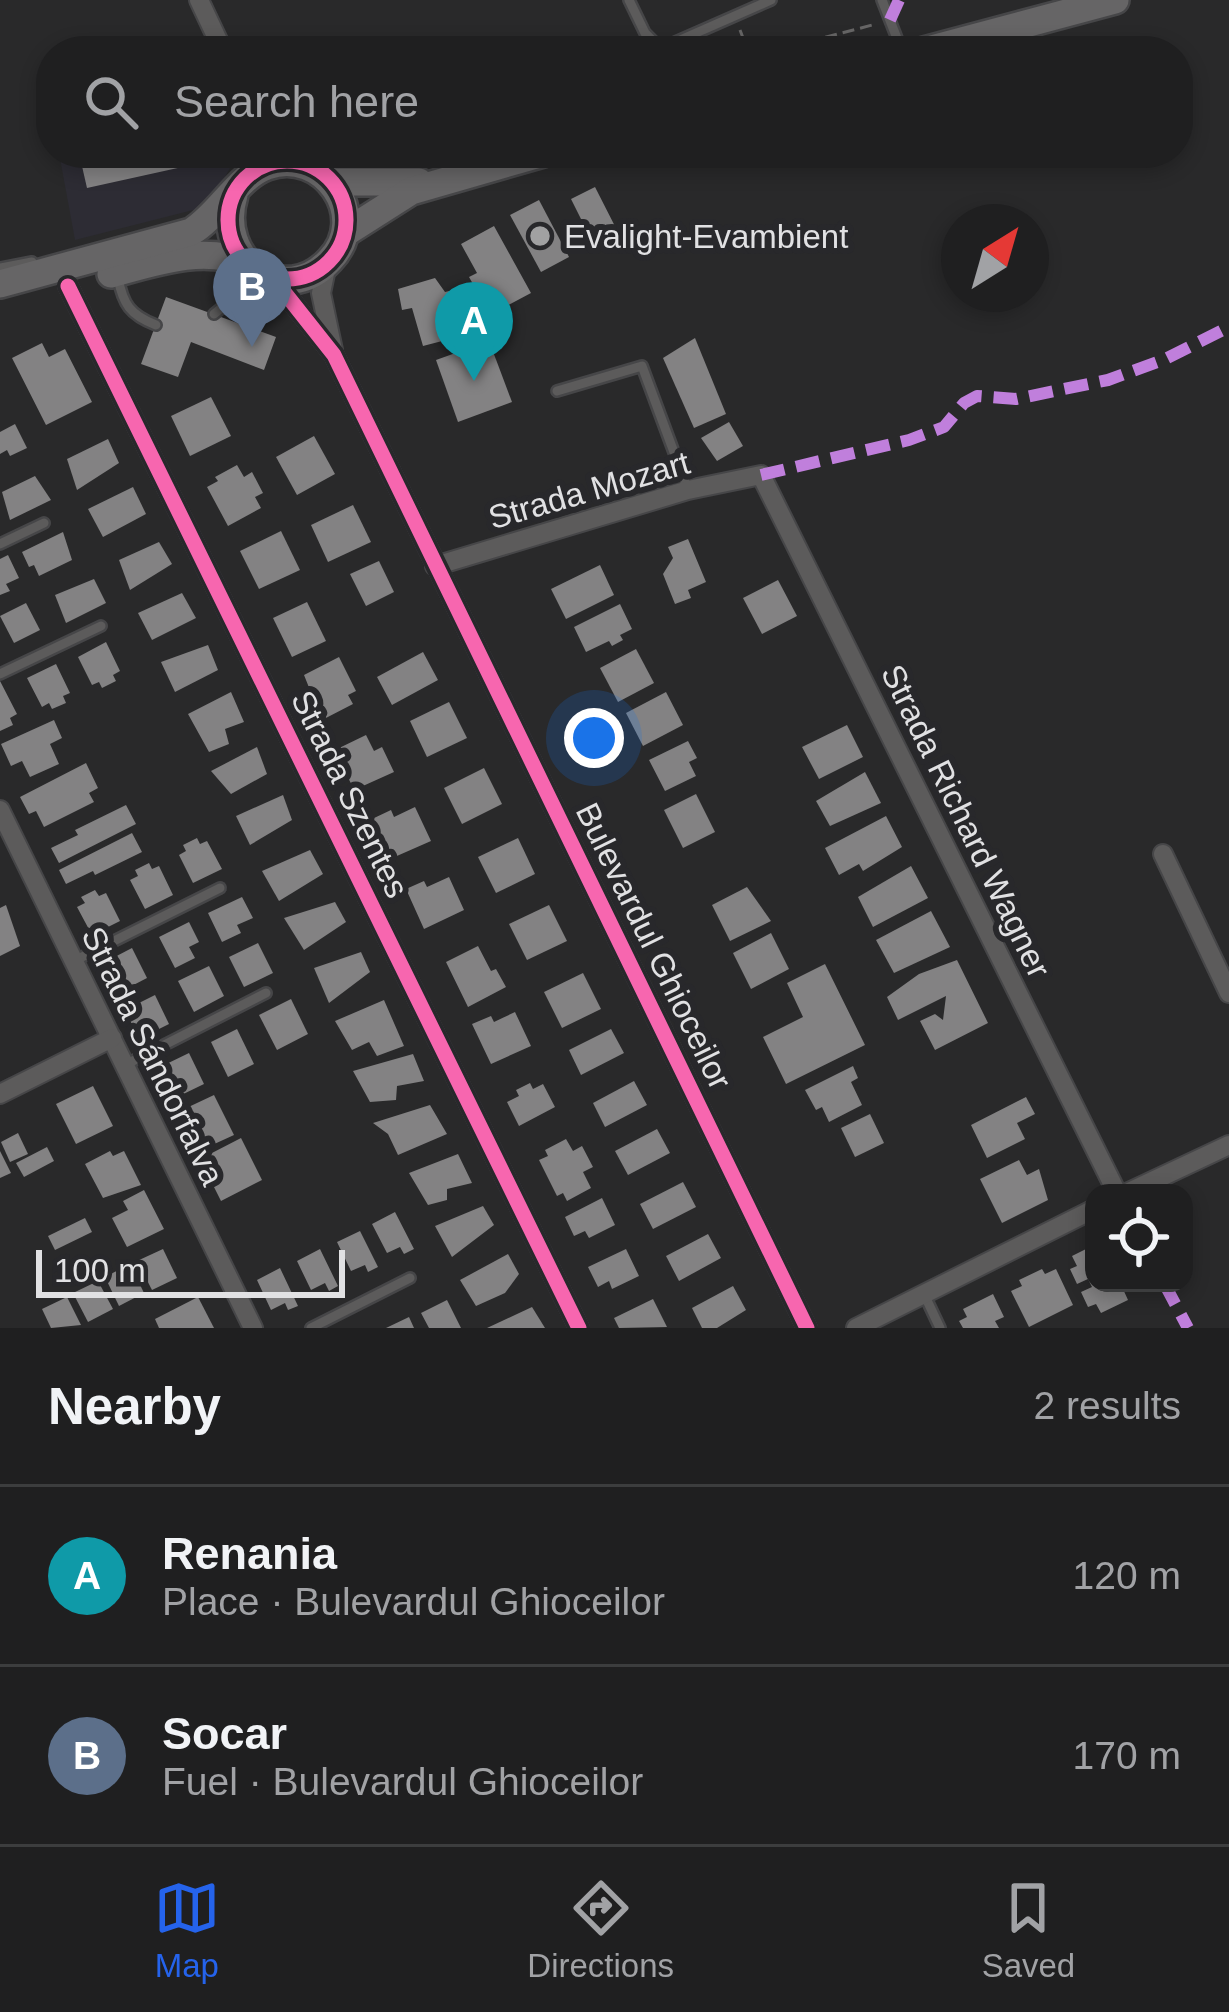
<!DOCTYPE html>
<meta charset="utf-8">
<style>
body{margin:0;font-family:Helvetica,sans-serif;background:#2c2c2d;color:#f1f3f6}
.controls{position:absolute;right:36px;bottom:36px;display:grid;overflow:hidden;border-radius:24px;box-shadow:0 6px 18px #0003}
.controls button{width:108px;height:108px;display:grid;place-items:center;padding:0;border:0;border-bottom:3px solid #3c3d3e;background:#1f1f20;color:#f1f3f6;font:60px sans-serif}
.compass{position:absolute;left:941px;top:204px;width:108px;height:108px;border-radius:50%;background:#1f1f20;box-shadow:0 6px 18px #0003;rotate:37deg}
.scale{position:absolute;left:36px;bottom:30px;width:309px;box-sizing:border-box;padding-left:12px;border:6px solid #e1e1e3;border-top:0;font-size:33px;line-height:42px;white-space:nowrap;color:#e1e1e3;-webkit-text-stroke:9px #28282b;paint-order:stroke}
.you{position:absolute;left:594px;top:738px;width:42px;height:42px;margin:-30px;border:9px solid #fff;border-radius:50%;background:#1a73e8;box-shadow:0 0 0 18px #1a73e833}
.badge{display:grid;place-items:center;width:78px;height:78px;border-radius:50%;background:#2563eb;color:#fff;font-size:39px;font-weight:700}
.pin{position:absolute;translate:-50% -99px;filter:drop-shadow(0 3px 6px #0008)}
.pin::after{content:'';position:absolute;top:63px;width:42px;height:36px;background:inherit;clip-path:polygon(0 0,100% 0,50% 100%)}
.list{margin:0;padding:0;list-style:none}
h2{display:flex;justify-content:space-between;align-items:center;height:156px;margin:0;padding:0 48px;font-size:51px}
h2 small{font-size:39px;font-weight:400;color:#a1a2a5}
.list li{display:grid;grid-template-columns:78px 1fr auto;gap:36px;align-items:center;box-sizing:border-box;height:180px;padding:0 48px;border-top:3px solid #3c3d3e}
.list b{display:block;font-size:45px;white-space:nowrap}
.list p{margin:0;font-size:39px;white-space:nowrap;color:#a1a2a5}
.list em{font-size:39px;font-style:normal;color:#a1a2a5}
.icon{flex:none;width:66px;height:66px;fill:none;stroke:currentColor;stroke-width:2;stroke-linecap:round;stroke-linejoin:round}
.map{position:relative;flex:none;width:1229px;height:1328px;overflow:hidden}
.search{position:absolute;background:#1f1f20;box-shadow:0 6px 18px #0003;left:36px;right:36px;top:36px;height:132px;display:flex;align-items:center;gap:30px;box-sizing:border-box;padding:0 42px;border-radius:48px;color:#a1a2a5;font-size:45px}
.sheet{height:516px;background:#1f1f20}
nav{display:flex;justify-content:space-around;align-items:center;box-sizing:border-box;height:168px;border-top:3px solid #3c3d3e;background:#1f1f20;font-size:33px;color:#a1a2a5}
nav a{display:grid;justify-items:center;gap:6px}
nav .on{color:#2563eb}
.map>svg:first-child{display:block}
</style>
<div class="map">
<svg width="1229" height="1328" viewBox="0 0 1229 1328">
<rect width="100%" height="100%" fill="#29292a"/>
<path fill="#2d2c34" d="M59,153H225L230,168L209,206L75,240Z"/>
<g fill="#838283">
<path d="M79,153H212L214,160L87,188Z"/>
<path d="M595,187L624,244L609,251L604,240L594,245L571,199Z"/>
<path d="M539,200L569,257L541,272L510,215Z"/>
<path d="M494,226L531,293L499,310L491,295L482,300L469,277L477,273L461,244Z"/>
<path d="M435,278L445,292L470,286L492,328L423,346L412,308L402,310L398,289Z"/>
<path d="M166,297L276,337L264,370L191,342L178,377L141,364Z"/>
<path d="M695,338L726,414L694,428L663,358Z"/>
<path d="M489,341L512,402L458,422L436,360Z"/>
<path d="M42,343L49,357L65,349L92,402L46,425L12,358Z"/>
<path d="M211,397L231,436L190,456L171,416Z"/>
<path d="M729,422L743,446L717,461L701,438Z"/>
<path d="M15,424L27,448L10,456L7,450L0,454V432Z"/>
<path d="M314,436L335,474L297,495L276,457Z"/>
<path d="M108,439L119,463L77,490L67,459Z"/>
<path d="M237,465L244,477L252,472L263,493L255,497L261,508L228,526L207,487L218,481L215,477Z"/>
<path d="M35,476L51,500L10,520L2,492Z"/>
<path d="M133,487L146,514L103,537L88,509Z"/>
<path d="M353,505L371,542L328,562L311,525Z"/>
<path d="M281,531L300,570L259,589L240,551Z"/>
<path d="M63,532L72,560L39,576L34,565L29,567L22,552Z"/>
<path d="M688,539L706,582L688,590L691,598L675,604L663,574L673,558L668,547Z"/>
<path d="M159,542L172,564L130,590L119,560Z"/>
<path d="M8,555L19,578L6,584L10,591L0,595V559Z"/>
<path d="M379,561L394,592L366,606L350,574Z"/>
<path d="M600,565L614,595L566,619L551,589Z"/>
<path d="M94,579L106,603L66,623L55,595Z"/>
<path d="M778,580L797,616L762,634L743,598Z"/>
<path d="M182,593L196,618L152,640L138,613Z"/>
<path d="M307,602L326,641L292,657L273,618Z"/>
<path d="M26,603L40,630L14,643L0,616Z"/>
<path d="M620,604L632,629L620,635L623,640L612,646L609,641L586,652L574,627Z"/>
<path d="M106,642L120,671L113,675L116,681L102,688L99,682L92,685L78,657Z"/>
<path d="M208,645L218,670L175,692L161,662Z"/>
<path d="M636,649L654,683L618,702L600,668Z"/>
<path d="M423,652L438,680L392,705L377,677Z"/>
<path d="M339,657L356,691L348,695L353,704L322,720L304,675Z"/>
<path d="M56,664L70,693L63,696L66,703L52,709L49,703L42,707L27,678Z"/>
<path d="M0,681L17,714L10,718L13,725L0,731Z"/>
<path d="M231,692L244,722L225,729L229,744L209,752L188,714Z"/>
<path d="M666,692L683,725L643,746L626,713Z"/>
<path d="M449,702L467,738L427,757L410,721Z"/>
<path d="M54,720L62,738L50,744L59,764L30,777L22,761L11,766L1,744Z"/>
<path d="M847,725L863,757L819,779L802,747Z"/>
<path d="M366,735L374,751L382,747L394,772L354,790L335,750Z"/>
<path d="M688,741L697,758L689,762L696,776L665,791L649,760Z"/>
<path d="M257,747L267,774L231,794L211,771Z"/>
<path d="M86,763L98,788L89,793L94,802L44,827L36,811L29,814L20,797Z"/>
<path d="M484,768L502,804L462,824L444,788Z"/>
<path d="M865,772L881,803L830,826L816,801Z"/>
<path d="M696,794L715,832L683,848L664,810Z"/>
<path d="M283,795L292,820L250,845L236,816Z"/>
<path d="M126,805L136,824L59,863L51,848L78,835L75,830Z"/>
<path d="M415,807L431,841L390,859L372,819L391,810L394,817Z"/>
<path d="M886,816L902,847L863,871L859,864L839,875L825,848Z"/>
<path d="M132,833L142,852L95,875L93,871L66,884L59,870Z"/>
<path d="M197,838L200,844L207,841L222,869L193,883L179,855L186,851L183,845Z"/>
<path d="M518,838L535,874L496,893L478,857Z"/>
<path d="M310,850L323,874L279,901L262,871Z"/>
<path d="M149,863L152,869L159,866L173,895L145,909L130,880L138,876L135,870Z"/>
<path d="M911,866L928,898L873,927L858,897Z"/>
<path d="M449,877L464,910L424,929L406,889L424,881L427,887Z"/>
<path d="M747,887L771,921L730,941L712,905Z"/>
<path d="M95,890L99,896L106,893L120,921L92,935L77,907L85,903L81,897Z"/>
<path d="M242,897L253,918L237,925L241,933L222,942L208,913Z"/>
<path d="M335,902L346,922L304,950L284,918Z"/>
<path d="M6,905L20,946L0,956V908Z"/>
<path d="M549,905L567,941L527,960L509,924Z"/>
<path d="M931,911L950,947L894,973L876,940Z"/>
<path d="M189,922L199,942L189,947L195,958L175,968L159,937Z"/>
<path d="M771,933L789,969L751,989L733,953Z"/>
<path d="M258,943L273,973L244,987L229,957Z"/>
<path d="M478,946L491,971L496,969L506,987L468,1007L446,962Z"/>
<path d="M132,948L147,978L120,992L105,962Z"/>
<path d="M361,952L370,972L329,1003L314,968Z"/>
<path d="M957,960L988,1023L935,1050L920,1021L935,1014L943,1020L946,996L898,1020L887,997L919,974Z"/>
<path d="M825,964L865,1045L786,1084L763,1037L803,1017L787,983Z"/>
<path d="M209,966L224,996L194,1012L178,981Z"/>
<path d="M583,973L601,1009L562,1028L544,992Z"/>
<path d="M155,995L169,1024L139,1039L125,1010Z"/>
<path d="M291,999L308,1034L277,1050L259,1015Z"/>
<path d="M384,1000L404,1046L377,1056L369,1042L352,1050L335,1021Z"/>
<path d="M515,1012L531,1046L491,1064L472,1024L491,1016L494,1022Z"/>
<path d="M237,1029L254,1064L228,1077L211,1042Z"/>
<path d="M611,1029L624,1053L581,1075L569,1050Z"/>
<path d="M189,1053L204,1084L171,1100L156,1069Z"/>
<path d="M413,1054L424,1081L397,1086L396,1100L370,1102L353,1071Z"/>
<path d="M853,1066L858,1078L851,1082L862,1105L829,1122L822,1107L816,1110L805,1090Z"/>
<path d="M634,1081L647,1105L605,1127L593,1103Z"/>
<path d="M530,1083L533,1089L543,1084L555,1107L519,1126L507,1102L519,1096L516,1090Z"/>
<path d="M93,1086L113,1126L76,1144L56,1104Z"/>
<path d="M214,1095L234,1135L199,1151L193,1139L198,1136L180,1111Z"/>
<path d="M1026,1097L1035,1114L1017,1123L1025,1139L987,1158L971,1125Z"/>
<path d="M430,1105L447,1134L398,1155L388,1134L373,1123Z"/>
<path d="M870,1114L884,1143L855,1157L841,1128Z"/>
<path d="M657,1129L670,1153L628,1175L615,1151Z"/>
<path d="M18,1133L28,1154L10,1162L1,1142Z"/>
<path d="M241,1138L262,1180L221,1201L205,1169L216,1164L210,1154Z"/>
<path d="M566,1139L573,1151L582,1146L593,1167L583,1172L591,1188L567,1201L563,1193L557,1196L539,1160L548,1156L545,1150Z"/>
<path d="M47,1147L54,1161L24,1177L16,1163Z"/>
<path d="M0,1151L11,1173L0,1178Z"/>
<path d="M110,1151L113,1156L124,1151L141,1185L103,1198L85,1164Z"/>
<path d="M458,1154L472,1183L447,1189V1200L428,1205L409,1173Z"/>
<path d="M1019,1160L1027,1175L1039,1169L1048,1200L1002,1223L980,1179Z"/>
<path d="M683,1182L696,1207L653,1229L640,1204Z"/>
<path d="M144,1190L164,1229L127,1247L112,1218L128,1210L123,1201Z"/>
<path d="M602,1198L615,1225L589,1238L585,1231L574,1236L565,1217Z"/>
<path d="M483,1206L494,1225L452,1257L435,1226Z"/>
<path d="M395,1212L414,1249L404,1254L400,1247L387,1253L372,1224Z"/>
<path d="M85,1218L92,1232L55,1250L48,1236Z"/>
<path d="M360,1231L378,1267L368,1272L365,1265L351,1271L337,1242Z"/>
<path d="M708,1234L721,1258L679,1281L666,1256Z"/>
<path d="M1094,1245V1283H1135L1123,1289L1128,1300L1101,1313L1096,1304L1088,1307L1081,1292L1092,1287L1088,1279L1077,1284L1070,1269L1077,1266L1072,1256Z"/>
<path d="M163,1249L177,1278L152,1290L137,1261Z"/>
<path d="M320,1249L338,1286L329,1291L325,1283L311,1290L297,1261Z"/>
<path d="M626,1249L639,1276L612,1289L609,1281L598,1287L588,1267Z"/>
<path d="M508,1254L519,1274L505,1293L476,1306L460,1280Z"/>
<path d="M130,1264L144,1293L119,1306L105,1277Z"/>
<path d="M280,1268L298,1306L288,1310L285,1303L271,1310L257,1280Z"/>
<path d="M1042,1269L1045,1274L1056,1269L1073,1305L1029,1327L1011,1291L1022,1286L1019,1280Z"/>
<path d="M98,1281L113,1309L88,1322L73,1293Z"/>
<path d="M733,1286L746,1310L717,1328H702L692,1308Z"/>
<path d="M993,1294L1004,1317L995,1321L999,1328H963L959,1321L967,1317L963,1309Z"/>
<path d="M67,1297L81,1325L51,1328L42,1309Z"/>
<path d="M198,1297L214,1328H159L155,1319Z"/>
<path d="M653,1299L667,1327L619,1328L614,1318Z"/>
<path d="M447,1300L461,1328H429L421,1313Z"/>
<path d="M532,1307L545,1328H487Z"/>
<path d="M409,1317L414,1328H386Z"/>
</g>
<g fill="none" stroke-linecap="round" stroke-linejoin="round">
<g stroke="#464648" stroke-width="14">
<g id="lane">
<path d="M629,0L645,33L657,45L671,44L771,0"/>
<path d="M882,0L902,51"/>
<path d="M0,268L32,262"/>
<path d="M118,278C123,304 130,315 156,325"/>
<path d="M214,314L261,276"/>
<path d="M557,391L642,366L688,490"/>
<path d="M0,544L44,523"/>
<path d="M0,674L101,626"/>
<path d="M74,961L220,888"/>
<path d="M125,1065L266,993"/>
<path d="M924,1294L940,1328"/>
<path d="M311,1328L410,1278"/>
</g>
</g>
<g stroke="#464648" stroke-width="22">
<g id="street">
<path d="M199,0L223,51"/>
<path d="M327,264L321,293L333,350"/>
<path d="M273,278L334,355L807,1328"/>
<path d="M68,286L579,1328"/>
<path d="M435,566L688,490L761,475L1117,1193"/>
<path d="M0,810L253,1328"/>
<path d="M1163,854L1229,993"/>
<path d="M0,1094L112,1038"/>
<path d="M1127,1193L1229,1145"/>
<path d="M856,1328L1094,1209"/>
</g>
</g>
<g stroke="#464648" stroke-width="32">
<g id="primary">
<path d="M924,51L1115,0"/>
<path d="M332,182H419"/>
<path d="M345,233L411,191L543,153"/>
<path d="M111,274C155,262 202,245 247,263"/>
<path d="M0,284L191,232C219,215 238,176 267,166C323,146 372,216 330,260C284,310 214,260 234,195"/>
</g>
</g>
<g stroke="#676666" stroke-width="3" stroke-dasharray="12 6" stroke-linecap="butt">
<path d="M740,30L748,51"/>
<path d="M773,51L876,24"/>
</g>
<use href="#lane" stroke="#5c5b5b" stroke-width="9"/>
<use href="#street" stroke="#5c5b5b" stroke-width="18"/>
<use href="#primary" stroke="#666566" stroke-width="27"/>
<g stroke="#c07fdc" stroke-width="12" stroke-dasharray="24 12" stroke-linecap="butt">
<path d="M890,20L899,0"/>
<path d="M761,475L909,440L944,427L964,403L977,396L1016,399L1108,380L1163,360L1229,327"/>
<path d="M1164,1283L1188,1328"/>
</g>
<g stroke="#28282b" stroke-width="22">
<g id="cycleway">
<circle cx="287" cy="220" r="59"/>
<path d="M273,278L334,355L807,1328"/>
<path d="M68,286L579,1328"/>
</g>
</g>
<use href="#cycleway" stroke="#f766af" stroke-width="15"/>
</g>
<circle fill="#a1a1a2" stroke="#28282b" stroke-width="4.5" cx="540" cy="236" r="12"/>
<g text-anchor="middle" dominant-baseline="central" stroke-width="12" stroke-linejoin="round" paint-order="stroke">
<g font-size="33" fill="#e1e1e3" stroke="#28282b" text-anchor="start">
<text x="564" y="236">Evalight-Evambient</text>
</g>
<g font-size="33" fill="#e1e1e3" stroke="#28282b">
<text transform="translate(589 490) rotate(-16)">Strada Mozart</text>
<text transform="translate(350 794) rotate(64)">Strada Szentes</text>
<text transform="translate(966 821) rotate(64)">Strada Richard Wagner</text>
<text transform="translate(654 946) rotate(64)">Bulevardul Ghioceilor</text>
<text transform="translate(153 1056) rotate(64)">Strada Sándorfalva</text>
</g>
</g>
</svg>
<div class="controls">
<button><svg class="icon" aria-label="locate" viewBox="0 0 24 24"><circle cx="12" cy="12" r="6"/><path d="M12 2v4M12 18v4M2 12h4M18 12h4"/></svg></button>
</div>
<svg class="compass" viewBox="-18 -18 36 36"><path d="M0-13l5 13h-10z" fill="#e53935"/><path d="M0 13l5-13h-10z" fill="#a1a2a5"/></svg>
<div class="scale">100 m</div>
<div class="you"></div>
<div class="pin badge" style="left:474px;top:381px;background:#0f9aa8">A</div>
<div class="pin badge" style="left:252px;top:347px;background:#5c6f8a">B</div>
<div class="search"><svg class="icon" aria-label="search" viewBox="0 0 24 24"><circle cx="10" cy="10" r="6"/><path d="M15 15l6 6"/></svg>Search here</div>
</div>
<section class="sheet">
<h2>Nearby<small>2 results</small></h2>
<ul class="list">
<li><span class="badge" style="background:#0f9aa8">A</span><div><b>Renania</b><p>Place · Bulevardul Ghioceilor</p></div><em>120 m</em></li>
<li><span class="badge" style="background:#5c6f8a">B</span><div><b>Socar</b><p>Fuel · Bulevardul Ghioceilor</p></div><em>170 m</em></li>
</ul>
</section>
<nav>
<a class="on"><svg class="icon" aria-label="map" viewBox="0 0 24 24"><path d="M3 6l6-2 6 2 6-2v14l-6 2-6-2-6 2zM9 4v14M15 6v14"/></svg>Map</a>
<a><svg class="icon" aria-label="directions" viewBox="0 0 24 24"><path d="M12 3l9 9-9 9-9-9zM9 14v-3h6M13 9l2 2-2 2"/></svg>Directions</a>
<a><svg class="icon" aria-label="saved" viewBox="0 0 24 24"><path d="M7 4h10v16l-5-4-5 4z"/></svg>Saved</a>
</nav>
